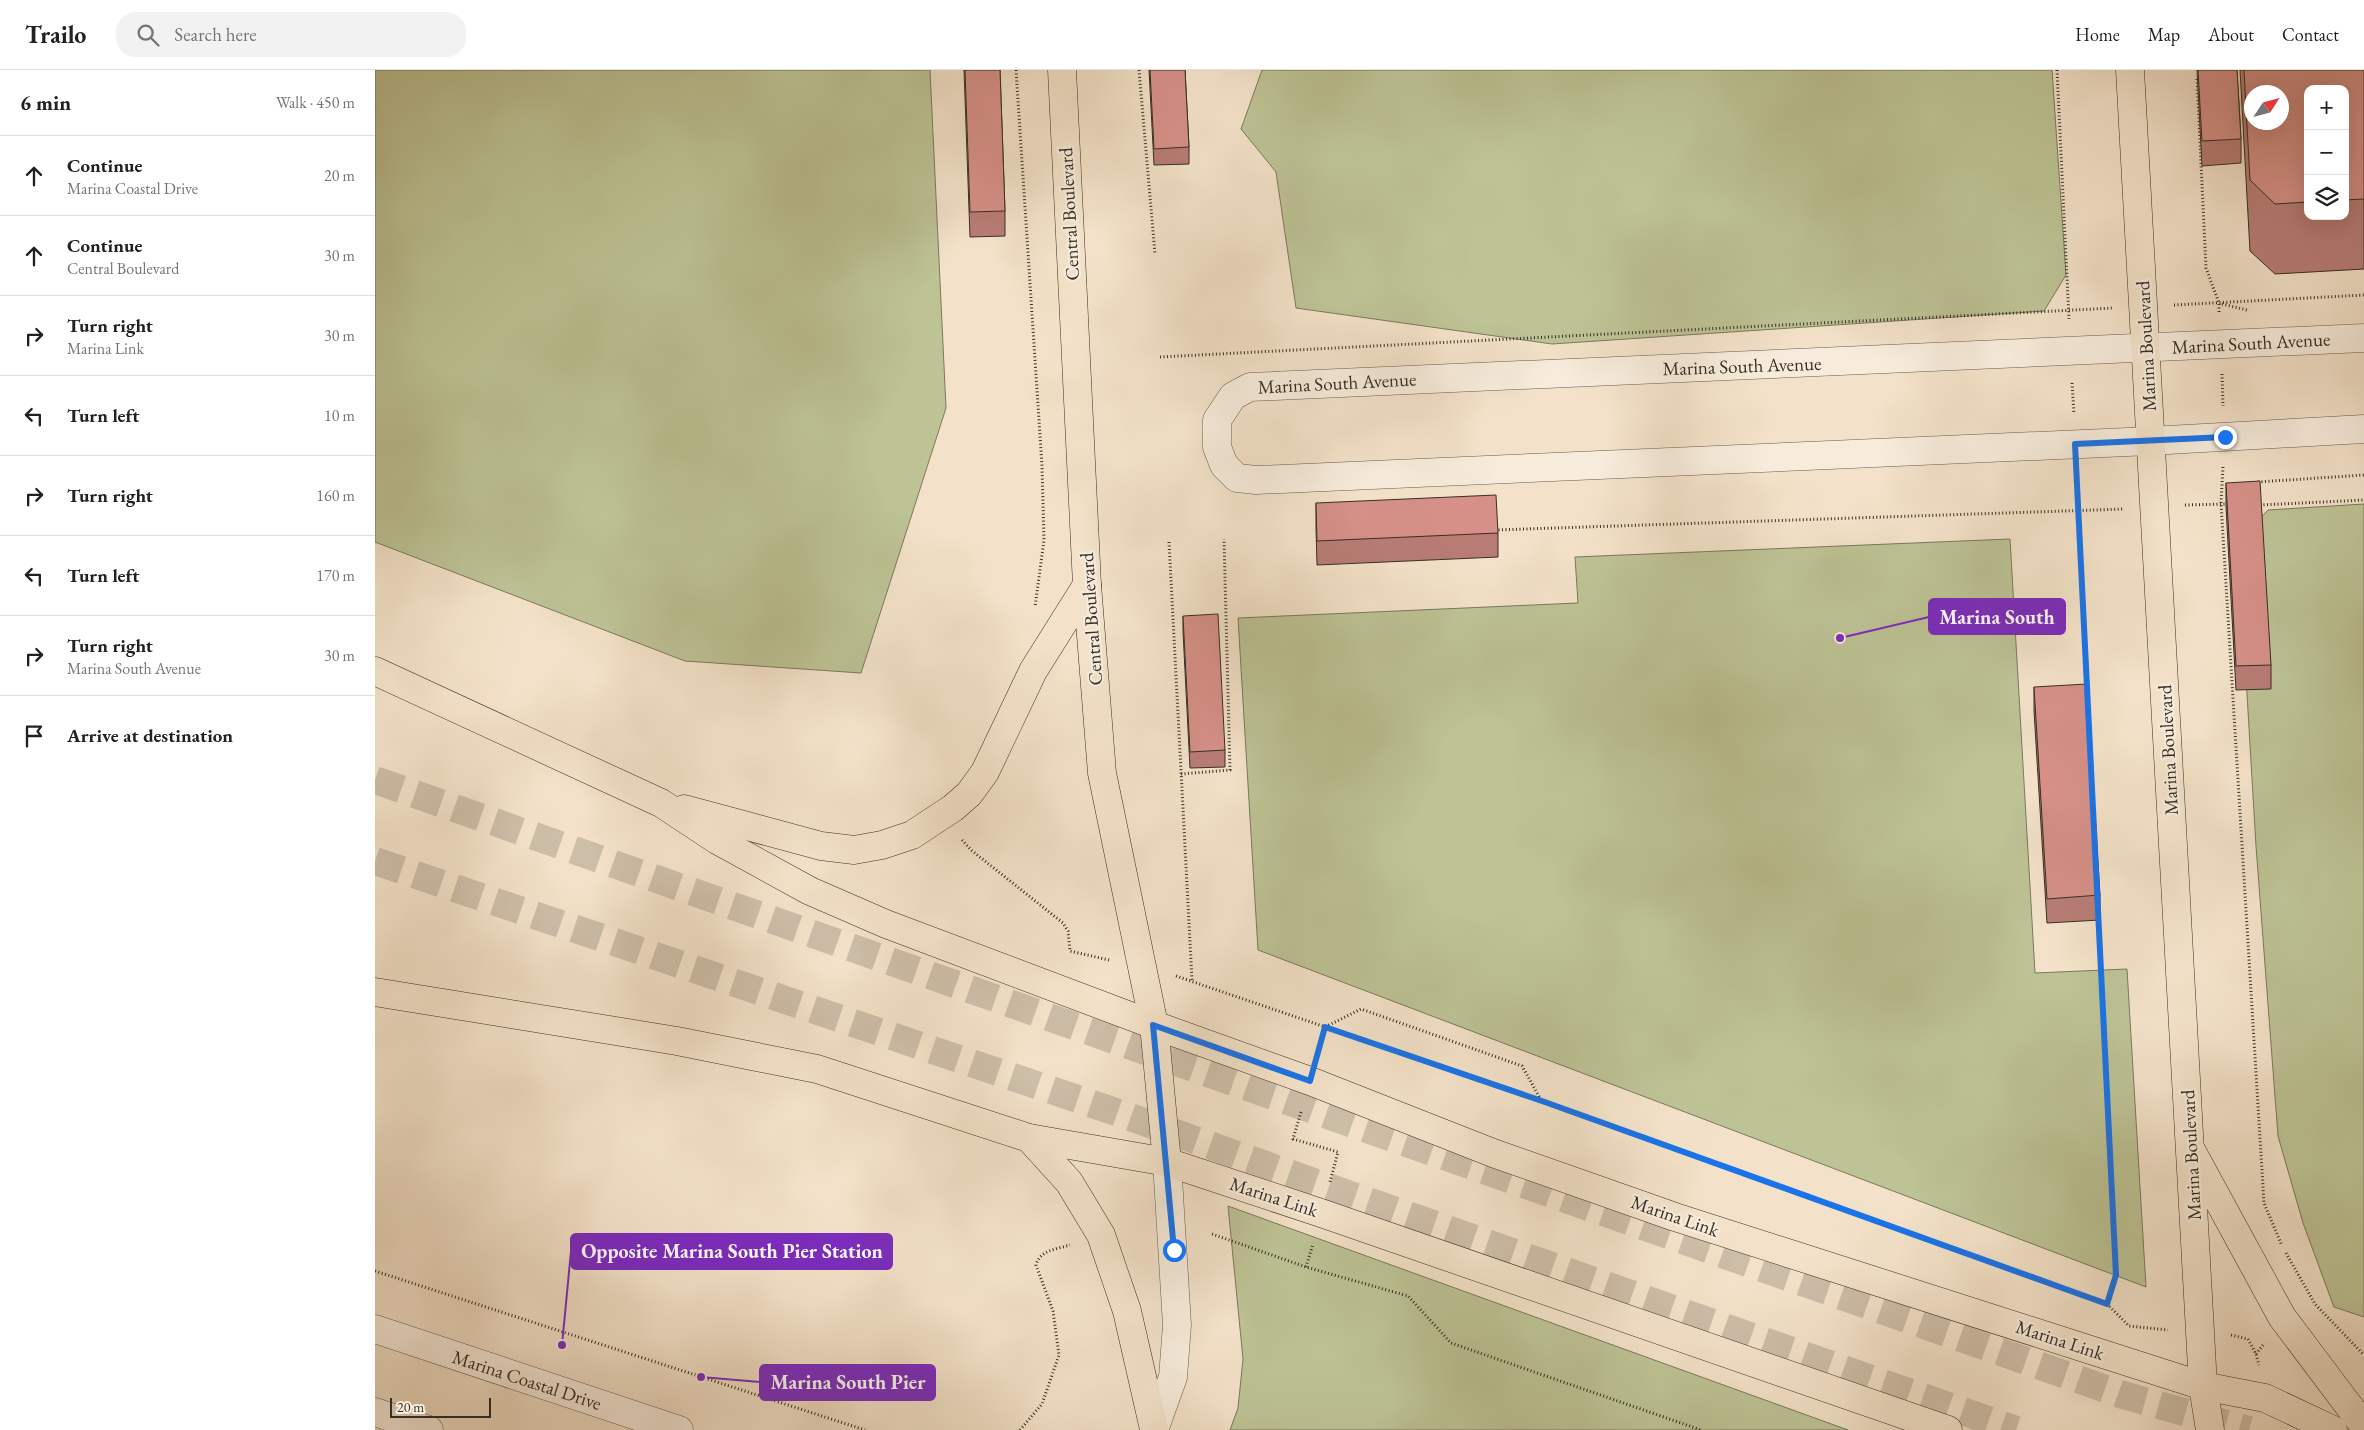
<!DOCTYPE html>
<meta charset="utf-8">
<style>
body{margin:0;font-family:"EB Garamond",serif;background:#f2f2f2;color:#202124}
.controls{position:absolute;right:15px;top:15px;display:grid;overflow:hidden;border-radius:10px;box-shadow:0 5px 20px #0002}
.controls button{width:45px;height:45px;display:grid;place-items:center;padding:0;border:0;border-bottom:1px solid #e0e0e0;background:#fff;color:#202124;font:25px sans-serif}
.compass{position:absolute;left:1869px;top:15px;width:45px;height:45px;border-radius:50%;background:#fff;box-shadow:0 5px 20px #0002;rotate:54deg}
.scale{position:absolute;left:15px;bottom:12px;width:101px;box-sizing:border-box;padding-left:5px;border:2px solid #372f25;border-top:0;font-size:14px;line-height:18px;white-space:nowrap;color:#372f25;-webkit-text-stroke:4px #f7ecdc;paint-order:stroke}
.stop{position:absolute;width:15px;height:15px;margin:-11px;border:4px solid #1a73e8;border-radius:50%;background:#fff}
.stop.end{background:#1a73e8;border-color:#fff;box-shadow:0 1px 5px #0008}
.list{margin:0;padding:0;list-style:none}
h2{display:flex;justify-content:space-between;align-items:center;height:65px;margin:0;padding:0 20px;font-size:21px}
h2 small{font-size:16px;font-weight:400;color:#757577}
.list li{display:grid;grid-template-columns:32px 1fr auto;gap:15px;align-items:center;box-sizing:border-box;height:80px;padding:0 20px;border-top:1px solid #e0e0e0}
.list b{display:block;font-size:19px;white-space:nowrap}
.list p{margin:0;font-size:16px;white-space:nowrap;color:#757577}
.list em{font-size:16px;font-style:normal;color:#757577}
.icon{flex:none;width:28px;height:28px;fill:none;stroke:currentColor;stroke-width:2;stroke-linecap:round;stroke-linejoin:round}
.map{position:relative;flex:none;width:1989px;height:1360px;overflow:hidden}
header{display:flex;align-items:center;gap:30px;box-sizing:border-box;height:70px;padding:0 25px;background:#fff;border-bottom:1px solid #e0e0e0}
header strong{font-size:24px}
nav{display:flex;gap:28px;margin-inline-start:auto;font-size:18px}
.search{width:350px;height:45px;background:#f2f2f2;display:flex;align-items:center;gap:12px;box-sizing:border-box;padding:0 18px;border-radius:20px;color:#757577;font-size:19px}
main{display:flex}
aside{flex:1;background:#fff}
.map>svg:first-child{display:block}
</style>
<header>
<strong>Trailo</strong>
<div class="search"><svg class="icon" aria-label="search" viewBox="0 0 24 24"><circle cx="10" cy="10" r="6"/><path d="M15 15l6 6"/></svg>Search here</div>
<nav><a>Home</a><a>Map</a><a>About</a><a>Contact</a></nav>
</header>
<main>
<aside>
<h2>6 min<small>Walk · 450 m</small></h2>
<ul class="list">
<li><svg class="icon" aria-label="ahead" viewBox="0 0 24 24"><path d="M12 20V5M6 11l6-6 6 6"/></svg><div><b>Continue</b><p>Marina Coastal Drive</p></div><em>20 m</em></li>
<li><svg class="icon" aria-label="ahead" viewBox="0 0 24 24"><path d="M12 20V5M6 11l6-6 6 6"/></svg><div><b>Continue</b><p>Central Boulevard</p></div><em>30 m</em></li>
<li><svg class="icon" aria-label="right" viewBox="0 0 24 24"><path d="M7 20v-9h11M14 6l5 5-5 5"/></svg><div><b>Turn right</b><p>Marina Link</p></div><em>30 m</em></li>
<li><svg class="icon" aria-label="left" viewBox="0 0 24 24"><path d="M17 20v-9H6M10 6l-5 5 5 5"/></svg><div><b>Turn left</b></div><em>10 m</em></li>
<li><svg class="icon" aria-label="right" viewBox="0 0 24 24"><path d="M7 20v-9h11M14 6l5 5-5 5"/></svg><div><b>Turn right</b></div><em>160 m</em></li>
<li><svg class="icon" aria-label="left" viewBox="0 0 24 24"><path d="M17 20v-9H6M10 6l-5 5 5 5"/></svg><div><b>Turn left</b></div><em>170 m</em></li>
<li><svg class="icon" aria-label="right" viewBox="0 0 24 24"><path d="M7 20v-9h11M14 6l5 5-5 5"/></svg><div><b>Turn right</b><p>Marina South Avenue</p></div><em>30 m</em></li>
<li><svg class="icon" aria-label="arrive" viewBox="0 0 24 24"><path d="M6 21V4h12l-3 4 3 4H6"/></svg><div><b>Arrive at destination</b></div></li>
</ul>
</aside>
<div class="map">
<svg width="1989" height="1360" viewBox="0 0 1989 1360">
<rect width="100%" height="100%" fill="#f3e2c9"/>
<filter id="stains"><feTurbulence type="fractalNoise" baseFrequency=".004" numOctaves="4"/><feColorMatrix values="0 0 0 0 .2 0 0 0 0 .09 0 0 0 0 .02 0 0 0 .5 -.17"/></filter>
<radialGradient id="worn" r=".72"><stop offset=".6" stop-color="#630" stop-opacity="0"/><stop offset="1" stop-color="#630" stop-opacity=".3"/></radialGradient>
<g fill="#bdc395" stroke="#7a795d">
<path d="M0,0H555L571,338L486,603L310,591L0,472Z"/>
<path d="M887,0H1677L1691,205L1669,241L1177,274L921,238L901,102L866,59Z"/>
<path d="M1989,434V1247L1959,1237L1928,1153L1903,1066L1881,776L1863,472L1893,440Z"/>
<path d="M1635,469L1660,903L1752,899L1771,1217L883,880L863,548L1203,533L1200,487Z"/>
<path d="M853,1136L1473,1360H855L863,1338L868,1289Z"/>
</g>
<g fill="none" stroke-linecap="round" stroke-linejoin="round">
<g stroke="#cdbea8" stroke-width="28" stroke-dasharray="28 14" stroke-linecap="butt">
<path d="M0,710L1748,1325L1874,1360"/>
<path d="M0,791L735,1040L1641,1360"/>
</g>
<g stroke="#665c4e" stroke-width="29">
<g id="minor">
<path d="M1989,268L875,317L858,326L842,350V377L849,395L862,408L881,410L1775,371L1989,359"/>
<path d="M0,1259L304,1360"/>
<path d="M0,1342L54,1360"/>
<path d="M779,1360L798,1307L802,1255L792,1092"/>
</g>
</g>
<g stroke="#372f25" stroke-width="29">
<g id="major">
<path d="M687,0L712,515L727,703L779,955L792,1092L946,1143L1573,1360"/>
<path d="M1755,0L1828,1316L1835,1360"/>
<path d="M779,955L935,1011L1118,1083L1300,1147L1828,1316"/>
</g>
</g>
<g stroke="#372f25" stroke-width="29">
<g id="highway">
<path d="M0,601L286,733L342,770L435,821L511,854L779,955"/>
<path d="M309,739L446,776L479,780L507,775L537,765L578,738L594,724L610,702L658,601L712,515"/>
<path d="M0,922L302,971L442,999L654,1068L792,1092"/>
<path d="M654,1068L694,1112L726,1165L752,1241L779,1359"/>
<path d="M1816,1080L1907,1247L1989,1356"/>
<path d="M1828,1316L1890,1328L1958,1360"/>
</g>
</g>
<g stroke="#372f25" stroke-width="3" stroke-dasharray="1 2.5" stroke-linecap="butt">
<path d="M641,0L667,396L669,470L660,537"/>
<path d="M764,0L780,184"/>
<path d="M1682,0L1694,249"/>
<path d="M1822,9L1831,198L1844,233V243"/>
<path d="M1847,234L1872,240"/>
<path d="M1799,235L1989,225"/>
<path d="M785,287L1738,238"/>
<path d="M1847,304L1848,336"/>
<path d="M1697,313L1699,344"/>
<path d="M1848,397L1846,433L1889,1133L1907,1176"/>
<path d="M1702,405L1713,619"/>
<path d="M1883,412L1989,405"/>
<path d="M1810,435L1854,434"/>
<path d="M1885,435L1989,430"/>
<path d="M1120,460L1749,439"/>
<path d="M794,472L817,910"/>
<path d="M806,704L855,700L849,469"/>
<path d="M587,770L596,780L688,853L693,861L695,881L734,890"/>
<path d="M801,906L1167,1031L1732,1234L1741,1205L1724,847"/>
<path d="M943,980L950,957L986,939L1147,996L1166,1030"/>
<path d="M926,1042L918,1069L963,1082L955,1112"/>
<path d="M837,1164L931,1197L1033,1226L1076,1273L1326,1360"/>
<path d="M1911,1183L1940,1234L1989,1285"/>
<path d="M931,1197L938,1174"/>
<path d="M0,1201L490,1360"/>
<path d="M1732,1234L1754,1256L1793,1260"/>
<path d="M1856,1265L1873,1269L1881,1284L1884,1295"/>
<path d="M1881,1284L1888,1275"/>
<path d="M645,1360L667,1334L684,1285L678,1241L661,1195C665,1180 682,1179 695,1175"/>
</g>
<use href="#minor" stroke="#f7ecdc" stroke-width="28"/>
<use href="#major" stroke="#f3e2c9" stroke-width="28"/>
<use href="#highway" stroke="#f3e2c9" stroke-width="28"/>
</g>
<g fill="#b87c75" stroke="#372f25" fill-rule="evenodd">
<path d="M589,0H625L630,141V166L595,167Z"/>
<path d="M774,0H810L814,77V94L779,95Z"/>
<path d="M1822,0H1862L1866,69V93L1827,96Z"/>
<path d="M1865,0H1989V199L1900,204L1875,181ZM1933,19H1970V146H1933Z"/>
<path d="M1851,413L1896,595V619L1861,620L1851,437Z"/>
<path d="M941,433L1123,463V487L942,495L941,458Z"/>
<path d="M808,546L850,680V697L815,698L808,562Z"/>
<path d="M1659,617L1725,825V850L1672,853L1659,641Z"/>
</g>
<g fill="#d69088" stroke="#372f25" fill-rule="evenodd">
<path d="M590,0H625L630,141L595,142Z"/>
<path d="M775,0H810L814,77L779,79Z"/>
<path d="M1823,0H1862L1866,69L1827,71Z"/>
<path d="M1869,0H1989V129L1970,130V19H1933V132L1900,134L1875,110ZM1876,22H1906V52H1876Z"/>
<path d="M1885,411L1896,595L1861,596L1851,413Z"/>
<path d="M1121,425L1123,463L942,471L941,433Z"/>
<path d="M843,544L850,680L815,682L808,546Z"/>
<path d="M1712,614L1725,825L1672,829L1659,617Z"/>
</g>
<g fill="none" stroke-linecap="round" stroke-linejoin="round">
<path stroke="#1a73e8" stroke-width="6" d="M799,1180L778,955L935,1011L950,957L1167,1031L1732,1234L1741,1205L1700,374L1850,367"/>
</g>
<g text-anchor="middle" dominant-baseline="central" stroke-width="4.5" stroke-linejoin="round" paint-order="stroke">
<g font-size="19" fill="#372f25" stroke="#f7ecdc">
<text transform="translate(694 144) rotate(-93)">Central Boulevard</text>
<text transform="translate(1876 273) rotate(-3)">Marina South Avenue</text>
<text transform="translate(1771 276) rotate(-93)">Marina Boulevard</text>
<text transform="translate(1367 296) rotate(-2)">Marina South Avenue</text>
<text transform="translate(962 313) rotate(-3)">Marina South Avenue</text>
<text transform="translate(716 549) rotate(-94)">Central Boulevard</text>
<text transform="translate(1793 680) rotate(-93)">Marina Boulevard</text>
<text transform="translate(1816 1085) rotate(-93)">Marina Boulevard</text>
<text transform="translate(899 1127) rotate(18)">Marina Link</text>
<text transform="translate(1300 1146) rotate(19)">Marina Link</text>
<text transform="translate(1685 1270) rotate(18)">Marina Link</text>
<text transform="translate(152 1310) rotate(18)">Marina Coastal Drive</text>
</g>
</g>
<path fill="none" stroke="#7b2cbf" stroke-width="2" d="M1465 568L1554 547M187 1275L196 1181M326 1307L385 1312"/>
<g fill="#7b2cbf" stroke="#f7ecdc" stroke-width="2">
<circle cx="1465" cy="568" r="5"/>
<circle cx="187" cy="1275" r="5"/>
<circle cx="326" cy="1307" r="5"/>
</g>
<g fill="#7b2cbf" stroke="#7b2cbf" stroke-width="2">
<rect x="1554" y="529" width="136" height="35" rx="5"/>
<rect x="196" y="1164" width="321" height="35" rx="5"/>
<rect x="385" y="1295" width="175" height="35" rx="5"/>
</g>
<g font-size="20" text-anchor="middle" font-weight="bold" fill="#fff">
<text x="1622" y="554">Marina South</text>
<text x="357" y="1188">Opposite Marina South Pier Station</text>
<text x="473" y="1319">Marina South Pier</text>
</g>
<rect width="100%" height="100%" filter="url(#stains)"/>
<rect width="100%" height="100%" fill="url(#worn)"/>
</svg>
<div class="controls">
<button>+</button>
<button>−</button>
<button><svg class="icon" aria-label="layers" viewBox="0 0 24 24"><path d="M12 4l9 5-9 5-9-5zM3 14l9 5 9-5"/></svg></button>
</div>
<svg class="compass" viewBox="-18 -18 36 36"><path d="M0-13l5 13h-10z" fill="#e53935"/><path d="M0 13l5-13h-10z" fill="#757577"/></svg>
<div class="scale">20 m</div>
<div class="stop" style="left:799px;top:1180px"></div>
<div class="stop end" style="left:1850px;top:367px"></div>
</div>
</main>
